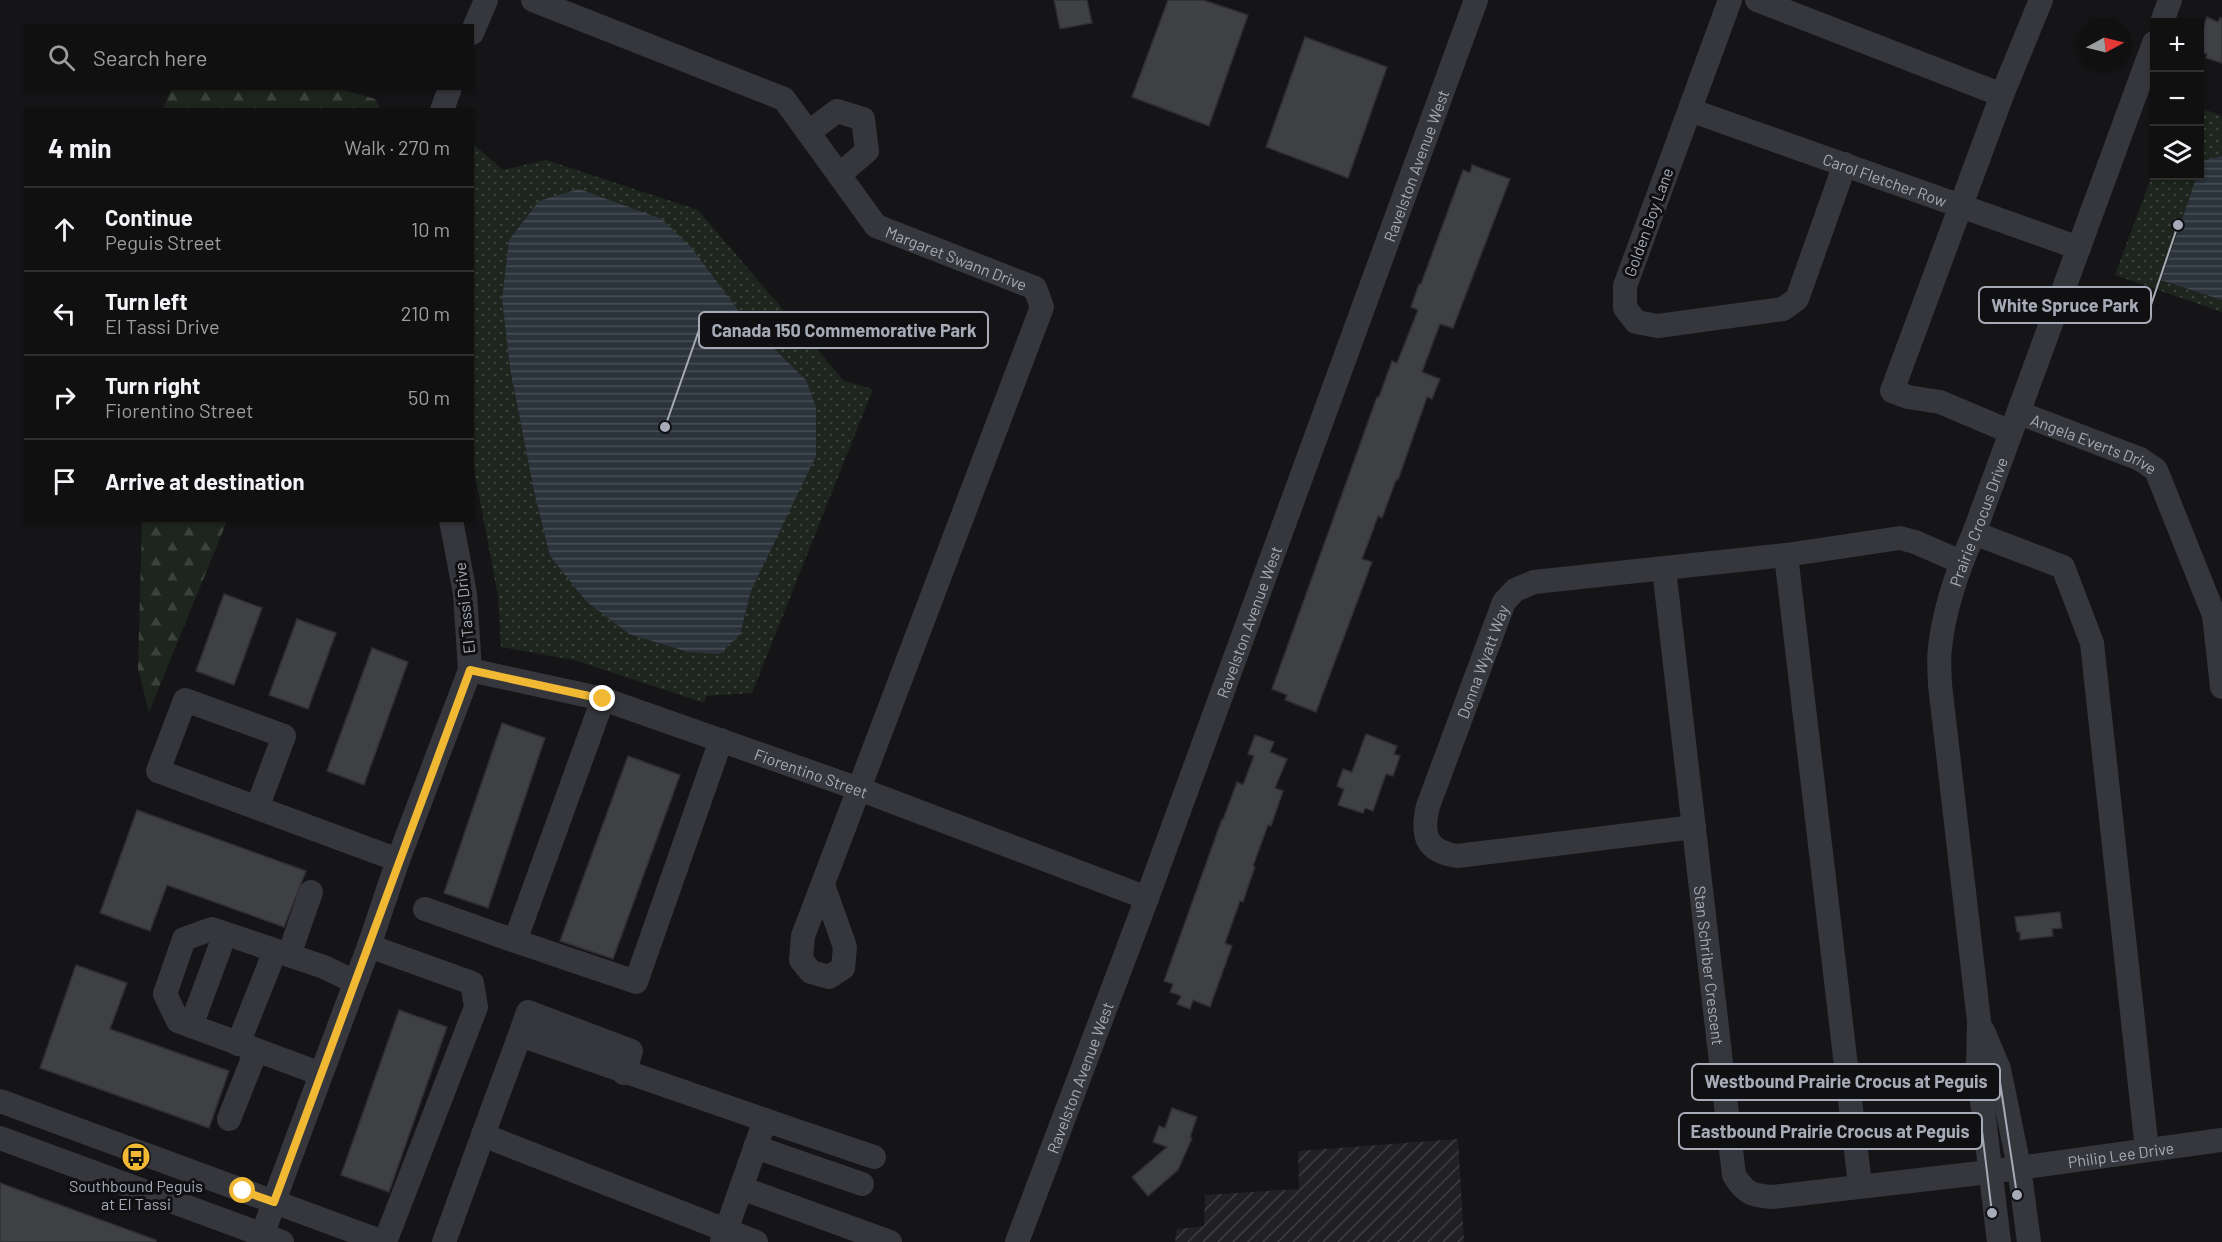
<!DOCTYPE html>
<meta charset="utf-8">
<style>
body{margin:0;font-family:Barlow,sans-serif;background:#1e1e1f;color:#f1f3f6}
.controls{position:absolute;right:18px;top:18px;display:grid;overflow:hidden;border-radius:0px;box-shadow:0 2px 4px #0004}
.controls button{width:54px;height:54px;display:grid;place-items:center;padding:0;border:0;border-bottom:2px solid #303031;background:#101011;color:#f1f3f6;font:30px sans-serif}
.compass{position:absolute;left:2078px;top:18px;width:54px;height:54px;border-radius:50%;background:#101011;box-shadow:0 2px 4px #0004;rotate:83deg}
.stop{position:absolute;width:18px;height:18px;margin:-14px;border:4px solid #f1b933;border-radius:50%;background:#fff}
.stop.end{background:#f1b933;border-color:#fff;box-shadow:0 2px 6px #0008}
.list{margin:0;padding:0;list-style:none}
h2{display:flex;justify-content:space-between;align-items:center;height:78px;margin:0;padding:0 24px;font-size:26px}
h2 small{font-size:20px;font-weight:400;color:#9c9d9f}
.list li{display:grid;grid-template-columns:39px 1fr auto;gap:18px;align-items:center;box-sizing:border-box;height:84px;padding:0 24px;border-top:2px solid #303031}
.list b{display:block;font-size:22px;white-space:nowrap}
.list p{margin:0;font-size:20px;white-space:nowrap;color:#9c9d9f}
.list em{font-size:20px;font-style:normal;color:#9c9d9f}
.icon{flex:none;width:33px;height:33px;fill:none;stroke:currentColor;stroke-width:2;stroke-linecap:round;stroke-linejoin:round}
.map{position:relative;flex:none;width:2222px;height:1242px;overflow:hidden}
.search{position:absolute;background:#101011;box-shadow:0 2px 4px #0004;left:24px;top:24px;width:450px;height:66px;display:flex;align-items:center;gap:15px;box-sizing:border-box;padding:0 21px;border-radius:0px;color:#9c9d9f;font-size:22px}
.panel{position:absolute;background:#101011;box-shadow:0 2px 4px #0004;left:24px;top:108px;width:450px;height:414px;border-radius:0px}
.map>svg:first-child{display:block}
</style>
<div class="map">
<svg width="2222" height="1242" viewBox="0 0 2222 1242">
<defs>
<pattern id="industrial-furrows" width="10" height="10" patternUnits="userSpaceOnUse" patternTransform="scale(1.5)"><rect width="10" height="10" fill="#212124"/><path d="M-1 1l2-2M0 10L10 0M9 11l2-2" fill="none" stroke="#3e3f42"/></pattern>
<pattern id="forest-firs" width="22" height="20" patternUnits="userSpaceOnUse" patternTransform="scale(1.5)"><rect width="22" height="20" fill="#1d251e"/><path d="M5 1l3.5 6h-7zM16 11l3.5 6h-7z" fill="#3b423c"/></pattern>
<pattern id="park-dots" width="8" height="8" patternUnits="userSpaceOnUse" patternTransform="scale(1.5)"><rect width="8" height="8" fill="#1d251e"/><path d="M2 2h.1M6 6h.1" fill="none" stroke="#3b423c" stroke-width="1.8" stroke-linecap="round"/></pattern>
<pattern id="water-rules" width="6" height="5" patternUnits="userSpaceOnUse" patternTransform="scale(1.5)"><rect width="6" height="5" fill="#2b333b"/><path d="M0 2.5h6" fill="none" stroke="#474e55"/></pattern>
</defs>
<rect width="100%" height="100%" fill="#151517"/>
<path fill="url(#industrial-furrows)" d="M1458,1139L1464,1242H1175L1177,1229L1204,1226L1205,1195L1299,1189L1298,1151Z"/>
<g fill="url(#forest-firs)">
<path d="M171,89H340L375,99L380,109H163Z"/>
<path d="M142,521H227L149,712L138,669Z"/>
</g>
<g fill="url(#park-dots)">
<path d="M2200,108L2222,116V312L2115,275L2154,170V176H2200Z"/>
<path d="M472,143L503,170L546,160L698,210L844,381L873,389L752,693L706,696L704,703L574,660L501,647L498,596L473,464Z"/>
</g>
<g fill="url(#water-rules)">
<path d="M2222,156V300L2161,280L2197,176H2200L2202,161Z"/>
<path d="M579,189L662,219L692,248L747,322L806,380L816,407V456L751,591L740,634L720,654L688,652L629,634L586,601L550,556L534,491L510,368L502,299L509,240L539,201Z"/>
</g>
<g fill="#3f4044" stroke="#2f2f33" stroke-width="1.5">
<path d="M1054,0H1087L1092,23L1060,29Z"/>
<path d="M1168,0H1203L1248,15L1209,126L1132,97Z"/>
<path d="M2207,17L2218,22L2220,18H2222V63L2206,58L2207,54L2199,52V39Z"/>
<path d="M1305,37L1387,67L1348,178L1266,147Z"/>
<path d="M1472,165L1510,179L1453,328L1440,324L1422,372L1440,379L1432,399L1427,397L1398,480H1396L1382,518L1378,516L1370,538L1362,559L1372,562L1316,712L1285,700L1287,695L1272,689L1377,397H1379L1392,361L1397,363L1418,310L1411,307L1419,284H1421L1463,170L1470,173Z"/>
<path d="M224,594L262,608L234,685L196,671Z"/>
<path d="M297,619L336,633L308,709L269,695Z"/>
<path d="M372,648L408,662L364,785L327,771Z"/>
<path d="M502,723L545,738L488,908L444,893Z"/>
<path d="M1366,734L1397,746L1394,754L1400,756L1393,776L1386,774L1373,811L1365,808L1363,813L1338,805L1344,789L1337,786L1343,769L1352,772Z"/>
<path d="M1255,735L1274,742L1270,752L1287,759L1275,788L1283,791L1271,826L1268,825L1253,866L1255,867L1249,884L1243,902L1240,901L1225,943L1232,946L1210,1007L1193,1000L1190,1009L1177,1004L1181,996L1170,992L1173,984L1164,981L1222,819L1223,820L1237,782L1243,785L1254,756L1248,754Z"/>
<path d="M628,756L680,775L613,959L560,941Z"/>
<path d="M137,810L306,871L284,927L167,885L150,931L100,913Z"/>
<path d="M2060,912L2062,928L2052,929L2053,936L2020,940V932H2017L2015,917Z"/>
<path d="M76,965L127,983L110,1029L229,1071L209,1128L40,1068Z"/>
<path d="M399,1010L447,1027L389,1192L341,1175Z"/>
<path d="M1172,1108L1197,1117L1190,1137L1192,1138L1178,1170L1148,1196L1132,1177L1167,1147L1153,1142L1159,1126L1165,1128Z"/>
<path d="M0,1183L156,1240V1242H0Z"/>
</g>
<g fill="none" stroke-linecap="round" stroke-linejoin="round">
<g stroke="#36373c" stroke-width="24">
<path id="s1" d="M533,0L784,99L876,226L1035,288L1042,307L803,936L801,960L811,972L829,977L843,968L845,947L823,885"/>
<path d="M1730,0L1625,286V308L1636,322L1658,326L1783,309L1797,299L1845,164"/>
<path d="M1757,0L2002,95L2041,0"/>
<path d="M2162,22L2170,0"/>
<path d="M472,33L486,0"/>
<path d="M2002,95L1892,391L1908,397L1940,402L2011,432"/>
<path d="M442,110L450,88"/>
<path id="s2" d="M1690,110L2079,248"/>
<path d="M809,132L837,111L863,119L867,151L839,175"/>
<path id="s3" d="M2019,413L2140,459L2156,470L2214,615L2222,687"/>
<path d="M1974,533L2063,567L2092,643L2147,1150"/>
<path d="M1786,555L1860,1185"/>
<path id="s4" d="M1664,569L1734,1175C1745,1193 1752,1196 1773,1197L1989,1172L2222,1140"/>
<path id="s5" d="M470,670L603,699L859,789L1147,898"/>
<path d="M603,699L515,941L636,982L721,740"/>
<path d="M257,808L284,736L185,700L158,771C238,801 318,831 398,860"/>
<path id="s6" d="M1694,827L1457,856C1426,851 1421,836 1428,806L1504,602L1515,590L1534,582L1786,555L1900,538L1915,542L1961,562"/>
<path d="M425,909L515,941"/>
<path d="M369,946L472,983L476,1007L385,1242"/>
<path d="M289,955L311,892"/>
<path d="M191,1026L225,934"/>
<path d="M1983,1031L1999,1069L2019,1167L2029,1242"/>
<path d="M520,1035L528,1012L631,1051L624,1073"/>
<path d="M238,1044L275,951"/>
<path d="M321,1074L178,1021L165,994L184,939L212,929L324,967L355,982"/>
<path d="M0,1101L383,1242"/>
<path d="M229,1119L256,1051"/>
<path d="M0,1138L282,1242"/>
<path d="M755,1147L862,1184"/>
<path d="M741,1188L890,1242"/>
<path d="M260,1242L281,1182L369,946L398,860L470,670L465,594L451,520"/>
<path d="M444,1242L483,1135"/>
<path d="M722,1242L765,1120L874,1157"/>
<path d="M756,1242L483,1135L520,1035L765,1120"/>
<path id="s7" d="M1017,1242L1147,898L1476,0"/>
<path id="s8" d="M1999,1242L1978,1068L1979,1021L1940,685C1940,673 1938,660 1940,648C1944,609 1958,569 1974,533L2154,43"/>
</g>
</g>
<g fill="none" stroke-linecap="round" stroke-linejoin="round">
<path stroke="#f1b933" stroke-width="8" d="M243,1191L274,1202L470,670L603,699"/>
</g>
<defs>
<g id="bus-disc" transform="scale(1.5)"><circle r="9.5" fill="#f1b933" stroke="#101012"/><path d="M-5-6H5V4H4V6H2V4H-2V6H-4V4H-5ZM-3.5-4V0h7V-4ZM-3.5 1.2v1.5H-2V1.2ZM2 1.2v1.5H3.5V1.2Z" fill="#111"/></g>
</defs>
<g fill-rule="evenodd">
<use href="#bus-disc" x="136" y="1157"/>
</g>
<g text-anchor="middle" dominant-baseline="central" stroke-width="6" stroke-linejoin="round" paint-order="stroke">
<g font-size="16" fill="#a7abb7" stroke="#101012">
<text stroke="none"><textPath href="#s7" startOffset="1148">Ravelston Avenue West</textPath></text>
<text stroke="none"><textPath href="#s2" startOffset="207">Carol Fletcher Row</textPath></text>
<text transform="translate(1648 222) rotate(-70)">Golden Boy Lane</text>
<text stroke="none"><textPath href="#s1" startOffset="513">Margaret Swann Drive</textPath></text>
<text stroke="none"><textPath href="#s3" startOffset="81">Angela Everts Drive</textPath></text>
<text stroke="none"><textPath href="#s8" startOffset="730">Prairie Crocus Drive</textPath></text>
<text transform="translate(464 608) rotate(-96)">El Tassi Drive</text>
<text stroke="none"><textPath href="#s7" startOffset="662">Ravelston Avenue West</textPath></text>
<text stroke="none"><textPath href="#s6" startOffset="462">Donna Wyatt Way</textPath></text>
<text stroke="none"><textPath href="#s5" startOffset="357">Fiorentino Street</textPath></text>
<text stroke="none"><textPath href="#s4" startOffset="399">Stan Schriber Crescent</textPath></text>
<text stroke="none"><textPath href="#s7" startOffset="176">Ravelston Avenue West</textPath></text>
<text stroke="none"><textPath href="#s4" startOffset="1008">Philip Lee Drive</textPath></text>
</g>
<g font-size="16" fill="#a7abb7" stroke="#101012">
<text x="136" y="1185">Southbound Peguis<tspan x="136" dy="18">at El Tassi</tspan></text>
</g>
</g>
<path fill="none" stroke="#a7abb7" stroke-width="2" d="M2178 225L2151 305M665 427L699 330M2017 1195L2000 1082M1992 1213L1982 1131"/>
<g fill="#a7abb7" stroke="#101012" stroke-width="2">
<circle cx="2178" cy="225" r="6"/>
<circle cx="665" cy="427" r="6"/>
<circle cx="2017" cy="1195" r="6"/>
<circle cx="1992" cy="1213" r="6"/>
</g>
<g fill="#101012" stroke="#a7abb7" stroke-width="2">
<rect x="1979" y="287" width="172" height="36" rx="6"/>
<rect x="699" y="312" width="289" height="36" rx="6"/>
<rect x="1692" y="1064" width="308" height="36" rx="6"/>
<rect x="1679" y="1113" width="303" height="36" rx="6"/>
</g>
<g font-size="18" text-anchor="middle" font-weight="bold" fill="#a7abb7">
<text x="2065" y="312">White Spruce Park</text>
<text x="844" y="337">Canada 150 Commemorative Park</text>
<text x="1846" y="1088">Westbound Prairie Crocus at Peguis</text>
<text x="1830" y="1138">Eastbound Prairie Crocus at Peguis</text>
</g>
</svg>
<div class="controls">
<button>+</button>
<button>−</button>
<button><svg class="icon" aria-label="layers" viewBox="0 0 24 24"><path d="M12 4l9 5-9 5-9-5zM3 14l9 5 9-5"/></svg></button>
</div>
<svg class="compass" viewBox="-18 -18 36 36"><path d="M0-13l5 13h-10z" fill="#e53935"/><path d="M0 13l5-13h-10z" fill="#9c9d9f"/></svg>
<div class="stop" style="left:243px;top:1191px"></div>
<div class="stop end" style="left:603px;top:699px"></div>
<div class="search"><svg class="icon" aria-label="search" viewBox="0 0 24 24"><circle cx="10" cy="10" r="6"/><path d="M15 15l6 6"/></svg>Search here</div>
<section class="panel">
<h2>4 min<small>Walk · 270 m</small></h2>
<ul class="list">
<li><svg class="icon" aria-label="ahead" viewBox="0 0 24 24"><path d="M12 20V5M6 11l6-6 6 6"/></svg><div><b>Continue</b><p>Peguis Street</p></div><em>10 m</em></li>
<li><svg class="icon" aria-label="left" viewBox="0 0 24 24"><path d="M17 20v-9H6M10 6l-5 5 5 5"/></svg><div><b>Turn left</b><p>El Tassi Drive</p></div><em>210 m</em></li>
<li><svg class="icon" aria-label="right" viewBox="0 0 24 24"><path d="M7 20v-9h11M14 6l5 5-5 5"/></svg><div><b>Turn right</b><p>Fiorentino Street</p></div><em>50 m</em></li>
<li><svg class="icon" aria-label="arrive" viewBox="0 0 24 24"><path d="M6 21V4h12l-3 4 3 4H6"/></svg><div><b>Arrive at destination</b></div></li>
</ul>
</section>
</div>
